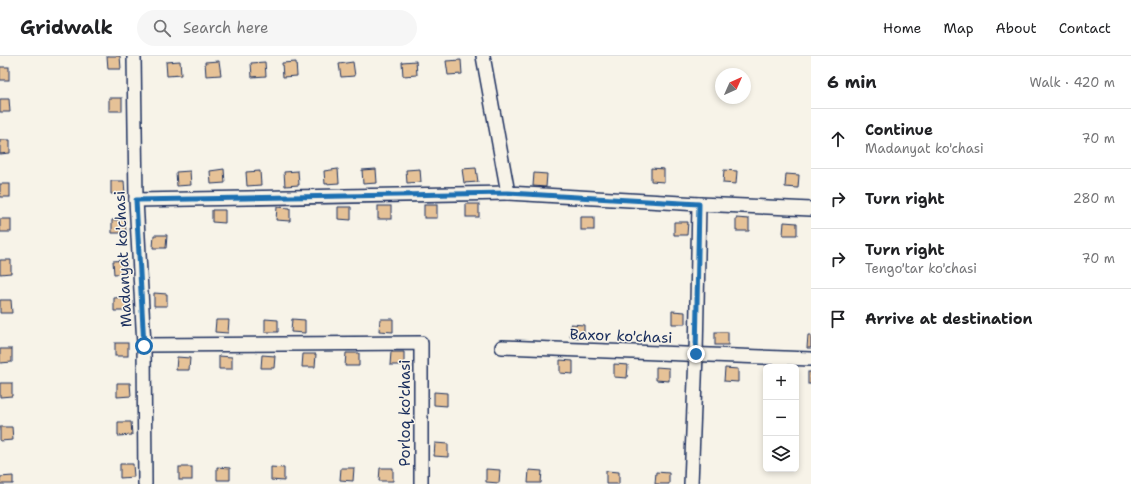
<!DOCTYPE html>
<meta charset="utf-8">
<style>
body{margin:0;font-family:"Shantell Sans",sans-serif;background:#f6f6f6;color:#202124}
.controls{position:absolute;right:12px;bottom:12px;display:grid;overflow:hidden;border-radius:6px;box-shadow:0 2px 6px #0003}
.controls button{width:36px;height:36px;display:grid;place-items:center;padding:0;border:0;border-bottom:1px solid #e0e0e0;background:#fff;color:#202124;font:20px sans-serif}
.compass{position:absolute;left:715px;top:12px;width:36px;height:36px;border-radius:50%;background:#fff;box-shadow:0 2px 6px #0003;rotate:45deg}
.stop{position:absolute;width:12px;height:12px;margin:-9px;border:3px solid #1f6fb2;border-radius:50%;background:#fff}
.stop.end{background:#1f6fb2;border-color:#fff;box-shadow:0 1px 4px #0008}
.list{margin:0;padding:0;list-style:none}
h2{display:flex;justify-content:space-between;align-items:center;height:52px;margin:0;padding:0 16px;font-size:17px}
h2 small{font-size:13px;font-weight:400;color:#757577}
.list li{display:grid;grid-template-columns:26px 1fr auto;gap:12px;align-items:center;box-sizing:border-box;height:60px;padding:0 16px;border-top:1px solid #e0e0e0}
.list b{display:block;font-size:15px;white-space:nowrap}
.list p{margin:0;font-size:13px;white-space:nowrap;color:#757577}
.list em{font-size:13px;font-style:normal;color:#757577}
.icon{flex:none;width:22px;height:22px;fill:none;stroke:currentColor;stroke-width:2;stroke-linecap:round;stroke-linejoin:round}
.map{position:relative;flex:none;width:811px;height:428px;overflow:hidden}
header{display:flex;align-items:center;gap:24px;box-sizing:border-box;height:56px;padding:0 20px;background:#fff;border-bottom:1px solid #e0e0e0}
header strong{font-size:19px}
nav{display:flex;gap:22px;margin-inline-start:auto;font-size:14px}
.search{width:280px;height:36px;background:#f6f6f6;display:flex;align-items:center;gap:10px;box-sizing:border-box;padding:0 14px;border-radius:22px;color:#757577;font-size:15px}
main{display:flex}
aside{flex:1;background:#fff}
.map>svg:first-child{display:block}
</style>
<header>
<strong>Gridwalk</strong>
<div class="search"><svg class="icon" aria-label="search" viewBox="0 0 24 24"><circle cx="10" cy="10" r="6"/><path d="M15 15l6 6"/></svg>Search here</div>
<nav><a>Home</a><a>Map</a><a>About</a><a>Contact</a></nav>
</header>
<main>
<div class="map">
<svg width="811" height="428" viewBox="0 0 811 428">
<rect width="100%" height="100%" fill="#f7f3e8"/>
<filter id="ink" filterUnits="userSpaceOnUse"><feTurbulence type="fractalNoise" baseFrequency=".025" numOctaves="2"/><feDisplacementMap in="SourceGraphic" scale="8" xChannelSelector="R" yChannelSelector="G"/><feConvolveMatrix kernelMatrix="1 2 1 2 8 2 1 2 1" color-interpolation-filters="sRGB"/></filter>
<g filter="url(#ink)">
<g fill="#e6c297" stroke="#1b2f5e">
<path d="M107,0H120L121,13H108Z"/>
<path d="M461,4L462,18L448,19L446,5Z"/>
<path d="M180,5L181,19L167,20L166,6Z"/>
<path d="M219,5L221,19L206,20L205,6Z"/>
<path d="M416,5L417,19L403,20L402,6Z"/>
<path d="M265,6L266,20L252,21L251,7Z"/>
<path d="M296,6L297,20L283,21L282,7Z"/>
<path d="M353,6L355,20L341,21L339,8Z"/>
<rect x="0" y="11" width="9" height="13"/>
<rect x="109" y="42" width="13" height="13"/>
<path d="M0,43H9L10,56H0Z"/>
<path d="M0,84H10V97L0,98Z"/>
<path d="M476,112L478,126L464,127L462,113Z"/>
<path d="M651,112L664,113V126L651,125Z"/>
<path d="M224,113L225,127L211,128L210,115Z"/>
<path d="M338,113L339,127L325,128L324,115Z"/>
<path d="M376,113L377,127L363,128L362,114Z"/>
<path d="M420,113L421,126L407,127L406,114Z"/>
<path d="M724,114L737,115L736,128L723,127Z"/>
<path d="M190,115L191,129L177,130L176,116Z"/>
<path d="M260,115L261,129L247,130L246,116Z"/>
<path d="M298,115L299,129L285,130L284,116Z"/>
<path d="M534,117L547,118L546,131L533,130Z"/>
<path d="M786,118L799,119L798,132L785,131Z"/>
<path d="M111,125H124L125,138H111Z"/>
<rect x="0" y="128" width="10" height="13"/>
<rect x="466" y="148" width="13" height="13"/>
<rect x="424" y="149" width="13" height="13"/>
<rect x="378" y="150" width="13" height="13"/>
<path d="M277,151L290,152V165L276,164Z"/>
<path d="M338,151H351V164L338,163Z"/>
<path d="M212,154H225V167L212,166Z"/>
<rect x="581" y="161" width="13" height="13"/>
<path d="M736,162L749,163V175H736Z"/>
<rect x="0" y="163" width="11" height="13"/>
<path d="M112,164H125L126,177H112Z"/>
<path d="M674,166H688L687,179H674Z"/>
<path d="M784,166L797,167V179H783Z"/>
<path d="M154,179H167L166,192H153Z"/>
<path d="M0,204H11V217L0,218Z"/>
<path d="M126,204L127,217L114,218L113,205Z"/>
<path d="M154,237L167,238V250H154Z"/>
<path d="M127,241L128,255H114V242Z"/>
<path d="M0,244H11L12,257H0Z"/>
<path d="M672,255L685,256V268H672Z"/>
<path d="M265,263L278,264V276H265Z"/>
<path d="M292,263L305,264V277L291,276Z"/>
<path d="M380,263H393V276L379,275Z"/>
<path d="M216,264H229L228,277L215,276Z"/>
<path d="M571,268L584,269V282L570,281Z"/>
<rect x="715" y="276" width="13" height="13"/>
<path d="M808,279H811V292H807Z"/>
<rect x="115" y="287" width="13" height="13"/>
<path d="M0,293H12V306L0,307Z"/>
<path d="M391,296H404V309H390Z"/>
<path d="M346,297H359V310H345Z"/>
<path d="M303,298H316L315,311H302Z"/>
<path d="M262,299L275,300L274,312H261Z"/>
<path d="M219,300L232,301V313H219Z"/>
<path d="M177,301L190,302L189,314H176Z"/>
<path d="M560,304L573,305V318L560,317Z"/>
<path d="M614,308L628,309L627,322L614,321Z"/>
<path d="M656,311L669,312V325L656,324Z"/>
<path d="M725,312L738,313V326L724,325Z"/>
<rect x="808" y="316" width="3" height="12"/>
<path d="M0,327H12V340L0,341Z"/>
<path d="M117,327H130L131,340L117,341Z"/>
<path d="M434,336L447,337V350L434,349Z"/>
<path d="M118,366H131L132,379L118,380Z"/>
<path d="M0,371H12L13,384L0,385Z"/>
<path d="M435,387L448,388V401L434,400Z"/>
<path d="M120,408H133L134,421L120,422Z"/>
<rect x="179" y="411" width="13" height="13"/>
<path d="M217,411L230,412V424H217Z"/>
<path d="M271,411L284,412V425L271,424Z"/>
<path d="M341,412H354L353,425L340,424Z"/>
<path d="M380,412H393V425H379Z"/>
<path d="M486,413L500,414L499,427L486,426Z"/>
<path d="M529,414L542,415L541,427H528Z"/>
<path d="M606,415L619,416V428H606Z"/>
<path d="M656,416L669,417V428H655Z"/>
<path d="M13,420V428H0V421Z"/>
</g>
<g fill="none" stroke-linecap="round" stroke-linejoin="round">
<g stroke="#1b2f5e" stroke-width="16">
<g id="street">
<path d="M134,0L136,144L144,289L145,428"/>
<path d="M483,0L508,137L699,148L811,153"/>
<path d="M136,144L508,137"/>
<path d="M144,289L421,287V428"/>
<path d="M502,291L811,303"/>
<path d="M691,428L696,298L699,148"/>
</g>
</g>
<use href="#street" stroke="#f7f3e8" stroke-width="13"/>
</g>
</g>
<g fill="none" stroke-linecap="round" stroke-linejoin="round" filter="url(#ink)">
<path stroke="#1f6fb2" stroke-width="5" d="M144,290L136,144L508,137L699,148L696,298"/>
</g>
<g text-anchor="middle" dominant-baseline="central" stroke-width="3" stroke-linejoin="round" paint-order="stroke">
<g font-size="15" fill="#1b2f5e" stroke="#f7f3e8">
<text transform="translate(123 203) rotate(-93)">Madanyat ko'chasi</text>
<text transform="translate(621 280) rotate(2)">Baxor ko'chasi</text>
<text transform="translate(405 357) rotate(-90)">Porloq ko'chasi</text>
</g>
</g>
</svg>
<div class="controls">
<button>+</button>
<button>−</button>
<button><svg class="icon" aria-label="layers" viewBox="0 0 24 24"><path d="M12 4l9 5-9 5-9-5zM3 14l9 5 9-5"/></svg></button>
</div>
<svg class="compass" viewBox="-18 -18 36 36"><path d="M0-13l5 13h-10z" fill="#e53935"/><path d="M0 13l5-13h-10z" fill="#757577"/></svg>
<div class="stop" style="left:144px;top:290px"></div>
<div class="stop end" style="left:696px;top:298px"></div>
</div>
<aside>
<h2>6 min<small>Walk · 420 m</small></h2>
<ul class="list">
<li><svg class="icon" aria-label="ahead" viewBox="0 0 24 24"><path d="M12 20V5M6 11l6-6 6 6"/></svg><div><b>Continue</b><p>Madanyat ko'chasi</p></div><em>70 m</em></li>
<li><svg class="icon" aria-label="right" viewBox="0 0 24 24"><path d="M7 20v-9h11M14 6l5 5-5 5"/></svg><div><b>Turn right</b></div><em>280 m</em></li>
<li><svg class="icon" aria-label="right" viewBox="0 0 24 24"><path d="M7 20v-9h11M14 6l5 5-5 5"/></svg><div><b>Turn right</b><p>Tengo'tar ko'chasi</p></div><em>70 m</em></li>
<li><svg class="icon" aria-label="arrive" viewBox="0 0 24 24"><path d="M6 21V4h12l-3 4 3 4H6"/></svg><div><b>Arrive at destination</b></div></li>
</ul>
</aside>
</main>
